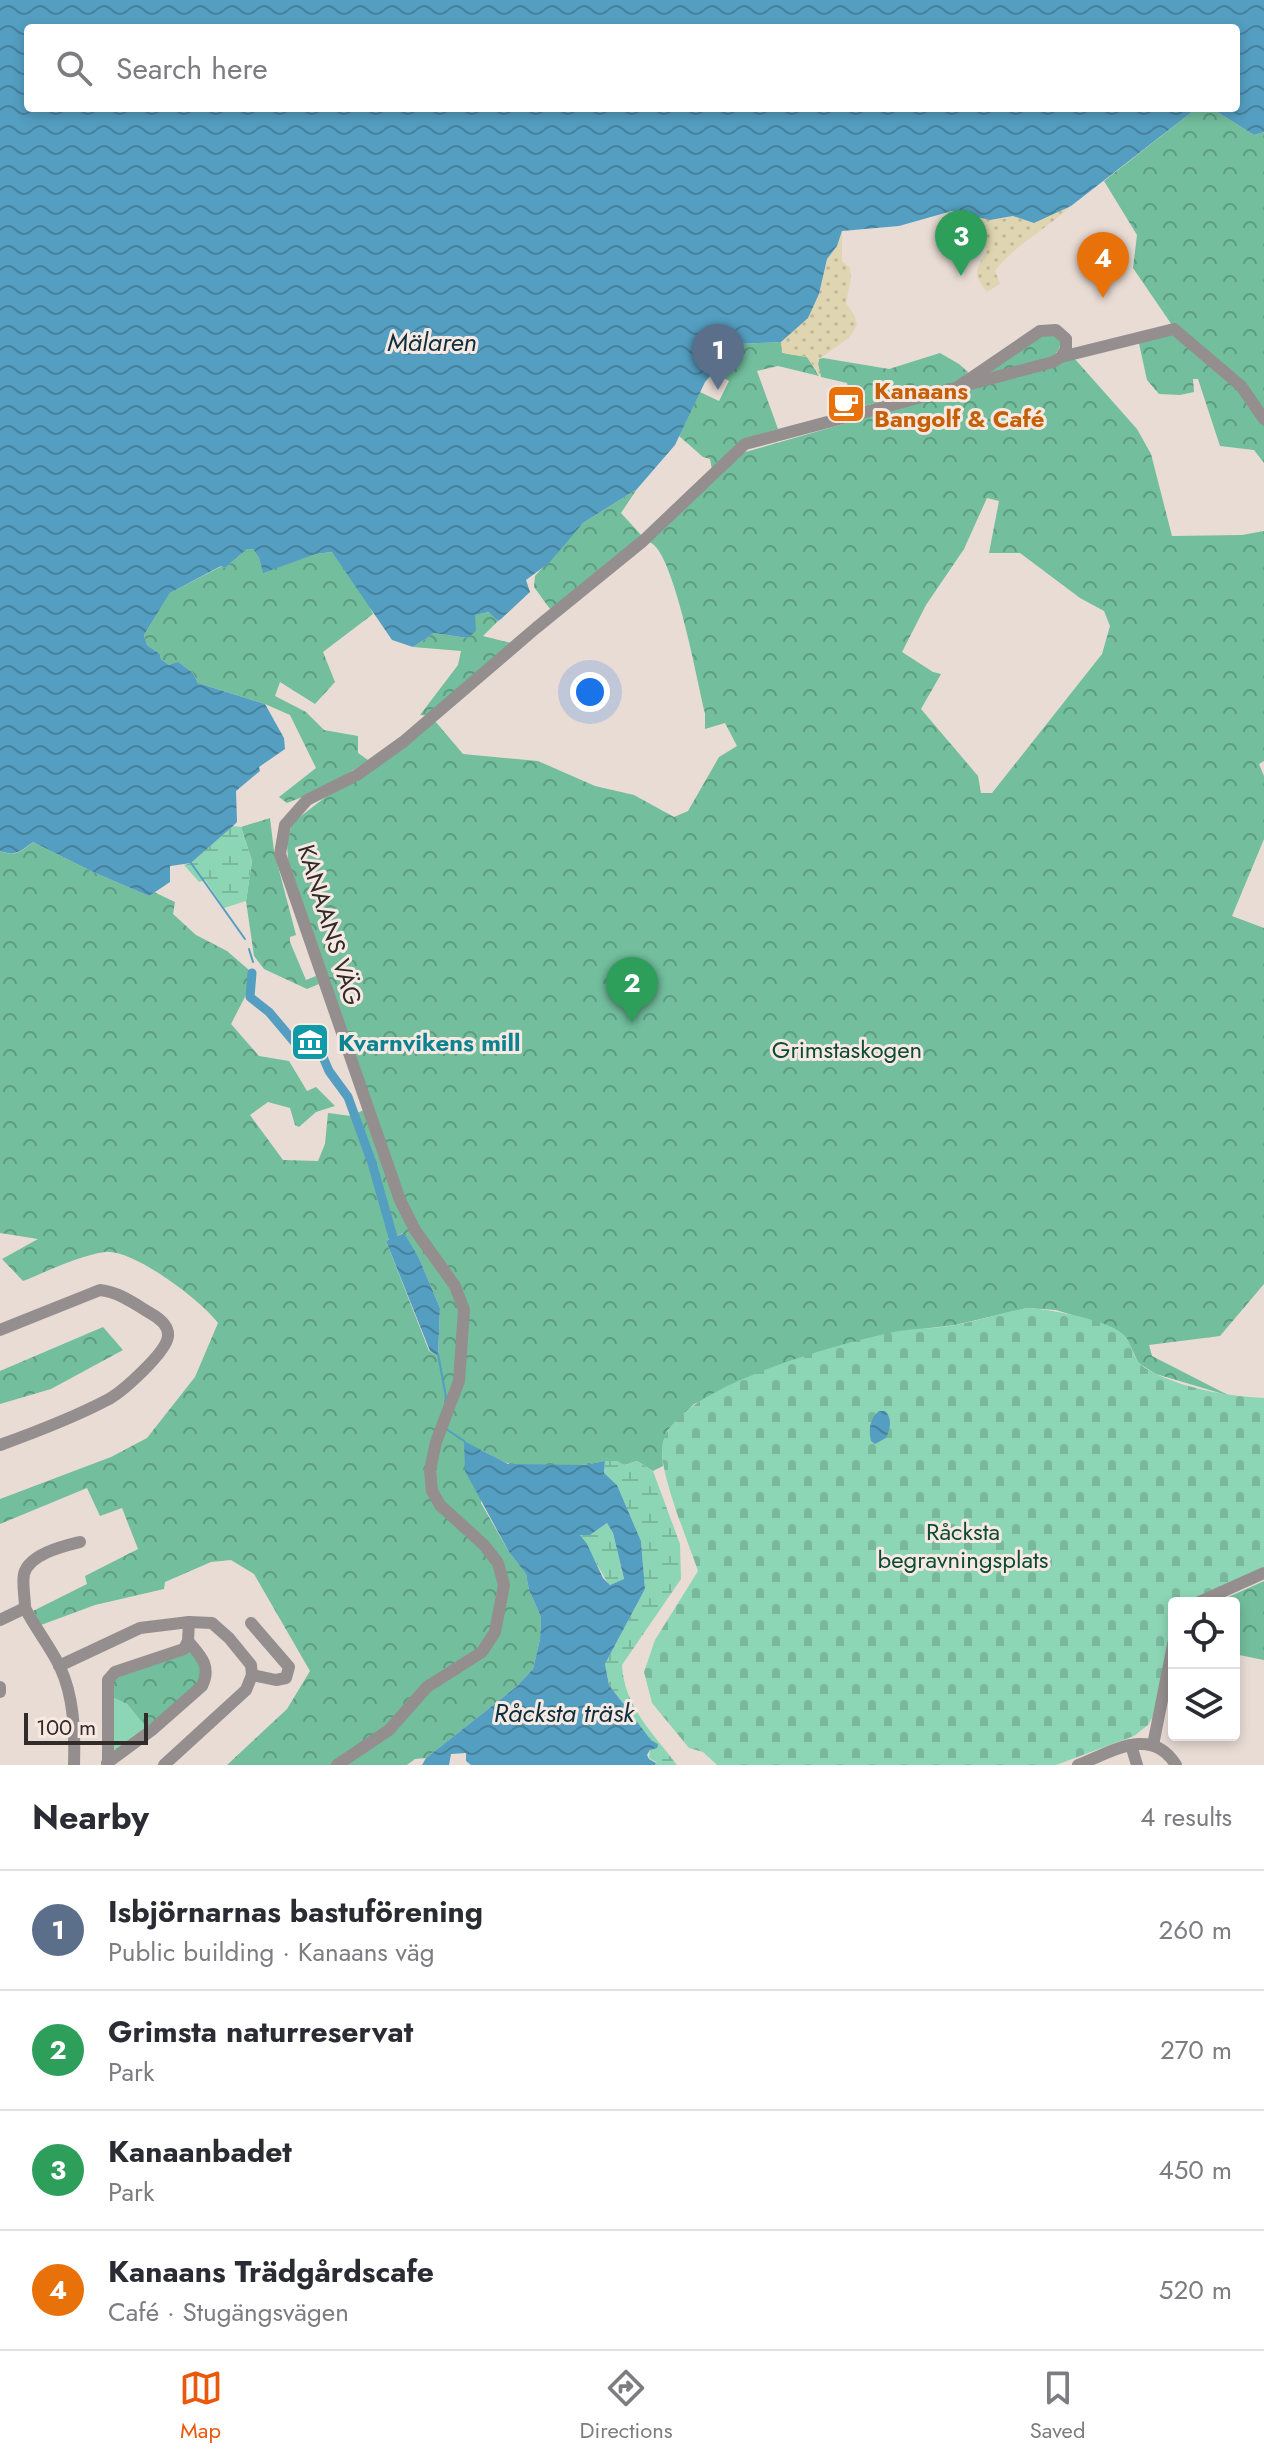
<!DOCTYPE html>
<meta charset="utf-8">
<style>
body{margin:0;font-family:Jost,sans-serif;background:#f7f7f7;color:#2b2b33}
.controls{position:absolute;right:24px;bottom:24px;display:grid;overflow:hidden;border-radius:8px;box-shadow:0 4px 12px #0003}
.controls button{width:72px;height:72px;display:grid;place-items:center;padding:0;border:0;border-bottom:2px solid #e1e1e2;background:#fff;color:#2b2b33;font:40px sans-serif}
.scale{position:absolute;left:24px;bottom:20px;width:124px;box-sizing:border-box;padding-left:8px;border:4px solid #312c2a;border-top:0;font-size:22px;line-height:28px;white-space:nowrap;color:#312c2a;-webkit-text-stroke:6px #f7e9e2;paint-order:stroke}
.you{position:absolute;left:590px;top:692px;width:28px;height:28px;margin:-20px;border:6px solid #fff;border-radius:50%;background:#1a73e8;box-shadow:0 0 0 12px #1a73e833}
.badge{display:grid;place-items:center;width:52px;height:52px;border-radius:50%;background:#ea580c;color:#fff;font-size:26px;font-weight:700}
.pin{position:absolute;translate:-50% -66px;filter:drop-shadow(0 2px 4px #0008)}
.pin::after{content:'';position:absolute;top:42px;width:28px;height:24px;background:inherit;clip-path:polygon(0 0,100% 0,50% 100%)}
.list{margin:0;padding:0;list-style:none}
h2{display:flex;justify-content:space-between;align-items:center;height:104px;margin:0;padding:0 32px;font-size:34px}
h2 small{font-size:26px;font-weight:400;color:#7c7c81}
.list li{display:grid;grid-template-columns:52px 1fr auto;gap:24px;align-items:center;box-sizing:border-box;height:120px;padding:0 32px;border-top:2px solid #e1e1e2}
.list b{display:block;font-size:30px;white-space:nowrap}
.list p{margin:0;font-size:26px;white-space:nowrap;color:#7c7c81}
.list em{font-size:26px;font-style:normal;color:#7c7c81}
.icon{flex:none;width:44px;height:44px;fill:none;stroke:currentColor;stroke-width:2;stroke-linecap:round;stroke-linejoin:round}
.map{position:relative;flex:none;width:1264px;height:1765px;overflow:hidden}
.search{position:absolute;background:#fff;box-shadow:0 4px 12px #0003;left:24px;right:24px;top:24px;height:88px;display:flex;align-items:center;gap:20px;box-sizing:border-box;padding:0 28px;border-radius:8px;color:#7c7c81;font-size:30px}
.sheet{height:584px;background:#fff}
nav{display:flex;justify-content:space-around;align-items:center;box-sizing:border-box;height:112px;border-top:2px solid #e1e1e2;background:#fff;font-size:22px;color:#7c7c81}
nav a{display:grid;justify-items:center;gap:4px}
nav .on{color:#ea580c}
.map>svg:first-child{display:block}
</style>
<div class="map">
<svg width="1264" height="1765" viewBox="0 0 1264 1765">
<defs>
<pattern id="forest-crowns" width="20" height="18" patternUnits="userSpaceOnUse" patternTransform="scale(2)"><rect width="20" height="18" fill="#72be9d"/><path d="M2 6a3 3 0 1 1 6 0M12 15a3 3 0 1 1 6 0" fill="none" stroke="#5e9b80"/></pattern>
<pattern id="wetland-marsh" width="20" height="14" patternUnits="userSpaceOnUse" patternTransform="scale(2)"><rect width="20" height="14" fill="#8dd6b5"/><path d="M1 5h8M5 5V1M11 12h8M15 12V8" fill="none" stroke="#7ab89c"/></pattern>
<pattern id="sand-dots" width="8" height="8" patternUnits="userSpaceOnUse" patternTransform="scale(2)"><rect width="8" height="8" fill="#dfd6b1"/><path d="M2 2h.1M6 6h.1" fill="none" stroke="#c0b898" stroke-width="1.8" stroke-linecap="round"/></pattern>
<pattern id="cemetery-stones" width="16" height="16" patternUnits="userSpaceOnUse" patternTransform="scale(2)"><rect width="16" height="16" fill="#8dd6b5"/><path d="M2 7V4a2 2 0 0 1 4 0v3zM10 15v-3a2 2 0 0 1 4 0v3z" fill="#7ab89c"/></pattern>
<pattern id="water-waves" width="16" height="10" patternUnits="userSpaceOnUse" patternTransform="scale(2)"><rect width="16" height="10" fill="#549ec1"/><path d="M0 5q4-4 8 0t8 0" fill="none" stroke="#46819d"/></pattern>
</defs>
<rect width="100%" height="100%" fill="#e9dcd5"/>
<path fill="#8dd6b5" d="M112,1697L127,1704L146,1727L113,1756Z"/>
<g fill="url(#forest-crowns)" fill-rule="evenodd">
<path d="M1197,108H1211L1254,135L1264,132V463L1254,450L1220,446L1198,379H1193L1194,392L1180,395L1159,394L1147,380L1138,339L1174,328L1133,268L1137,235L1104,181Z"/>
<path d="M1042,336H1055L1060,339C1062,349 1056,353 1049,359L967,382Z"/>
<path d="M781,342L783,353L807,357L819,376L778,366L757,371L778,429L747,438L742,453L1074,358L1137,429L1151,454L1172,536L1242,535L1264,531V761L1259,764L1264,776V839L1232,916L1264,928V1284L1220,1336L1149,1345L1152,1356L1230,1396L1156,1374L1143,1366L1138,1362L1127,1339L1104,1325L1056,1310L1027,1308L955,1325L896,1332L848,1344L694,1404L667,1431L662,1450L663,1466L653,1471L637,1461L624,1465C609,1457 596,1464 581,1465C559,1466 531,1470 511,1464C501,1462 491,1455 482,1450L481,1503L509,1552L526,1574L529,1590L541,1617L540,1639L533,1669L516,1687L426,1758L415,1759L407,1765H227L287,1709L310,1671L254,1574L231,1560L211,1562L165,1582L164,1589L95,1605L41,1625L33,1611L87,1584L85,1576L138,1549L122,1508L100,1516L87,1488L0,1524V1499L111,1457L147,1438L195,1377L218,1323C201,1300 133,1249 105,1252C77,1256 49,1271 23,1281L2,1259L38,1239L0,1233V851C15,857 21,852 33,842L93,872L149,896L154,892L175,902L173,914L196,935L227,951L249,970L248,991L231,1024L259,1056L289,1061L307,1091L316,1087L335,1106L316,1112L299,1127L295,1125L290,1108L268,1102L250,1115L283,1160L318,1161L325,1144L328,1113L351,1116L372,1106L288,860L287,843L292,823L323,799L396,752L435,721L463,754L538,761L595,786L634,795L674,817L688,811L719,757L737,746L725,723L705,729V713C697,680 676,565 654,545C651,542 646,541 642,539L550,609L534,587L535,576L583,523L637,489L621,513L642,536L713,475L710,459L703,457L679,436L700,392L719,401L729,381L714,372L739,344ZM987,498L999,501L989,553H1020L1080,598L1104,611L1110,626L1102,654L992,793H981L978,776L921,709L941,674L933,672L902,652L926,605L964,549ZM403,1233L419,1258L440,1308L438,1356L429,1351L386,1241Z"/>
<path d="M940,353L959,364L968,372L961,381L856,408L847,383L821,377L818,364L819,359L823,358L889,369Z"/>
<path d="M247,549H253L259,558L263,572L316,554L333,552L365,596L373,614L323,652L335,682L315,704L280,682L275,696L306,712L324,730L358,736V753L368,760C343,778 316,792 287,803L279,797L316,768L290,715L265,704L198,683L193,673L179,663L169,665L161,659L160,654L147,645L144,635L170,593L222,566L225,568Z"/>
<path d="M490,612L498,621L483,636L511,643L431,716L420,715L458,665L461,651L413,647L434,633L467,638L474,615Z"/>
<path d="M270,818L274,851L296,935L290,937V942L306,980L316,976L319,984L307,989L264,969L254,956L246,901L252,861L241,827Z"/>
<path d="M103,1327L123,1350L51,1389L0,1404V1371Z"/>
<path d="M1264,1581V1660L1234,1654V1603H1215Z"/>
<path d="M192,1649L203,1662L201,1686L146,1727L127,1704L112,1697L113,1681L119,1676Z"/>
</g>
<g fill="url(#wetland-marsh)">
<path d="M233,826L241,827L252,861L246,901L224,908L205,880L199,882L184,865L191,863Z"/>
<path d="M605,1461H617L624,1465L637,1461L653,1471L680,1544L681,1579L622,1665C624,1707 654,1734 677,1765H655L656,1762L649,1758L650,1750L658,1744L651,1740L609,1685L605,1664L645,1589L641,1541L617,1485L604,1473Z"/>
<path d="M607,1523L613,1533L624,1580L609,1585L579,1534L590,1535Z"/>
</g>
<g fill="url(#sand-dots)">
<path d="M1071,206C1046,230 1015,244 995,271L1000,284L987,292C972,275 976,269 987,250L984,244L955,230L948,212L1003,219L1013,216L1033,223Z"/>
<path d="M842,231V261L850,268L851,278L846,303L855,316L857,325L849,338L819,359L818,364L821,377L807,357L782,353L781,342L808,317L819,294L827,259L837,246Z"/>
</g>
<path fill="url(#cemetery-stones)" d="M1027,1308C1048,1309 1113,1320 1126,1337C1133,1348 1133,1360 1145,1368C1179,1388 1226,1396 1264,1398V1567L1183,1603H1174V1616L1155,1713L1148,1725L1134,1736L1056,1765H717L703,1752L689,1748L652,1703L644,1672L655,1640L698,1571C689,1543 656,1467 663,1442C677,1386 842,1343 894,1332C914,1328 935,1329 955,1325C979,1321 1002,1312 1027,1308Z"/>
<g fill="url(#water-waves)" fill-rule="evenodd">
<path d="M0,0H1264V132L1254,135L1211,108H1236V28H28V108H1197L1071,206L1034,223L1013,216L990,220L952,211L899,226L842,231L837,246L827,259L819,294L808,318L781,342L738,344L705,382L675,445L637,489L583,523L549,563L526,580L530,592L501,619L498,621L489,612L475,615L476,631L467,638L434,633L413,647L392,640L332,552L316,554L263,573L259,558L253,549H247L225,568L221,566L170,593L144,635L147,645L160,654L161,659L169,665L178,662L193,673L198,683L265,704L284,738L285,749L259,767L260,771L236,791L237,822L233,826L191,863L170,866V882L149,896L93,872L33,842C21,851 15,857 0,851Z"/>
<path d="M404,1233L419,1258L440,1308L438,1356L430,1351L386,1241Z"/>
<path d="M879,1411H885C893,1419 890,1429 886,1438L875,1444L871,1441C868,1430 870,1418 879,1411Z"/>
<path d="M464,1441L508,1464L584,1465L605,1461L604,1473L617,1485L641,1541L645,1589L605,1664L609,1685L651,1740L658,1744L657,1748L650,1750L647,1755L649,1759L656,1763L655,1765H471L466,1761V1753L451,1754L449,1765H422L426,1758L516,1687L533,1669L540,1639L541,1617L529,1590L526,1574L509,1552L465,1471ZM607,1523L613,1533L624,1579L610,1585L603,1578L587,1544L580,1535H590Z"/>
</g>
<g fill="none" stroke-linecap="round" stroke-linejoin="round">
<g stroke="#549ec1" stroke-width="2">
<path d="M191,863L245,939"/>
<path d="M249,949L253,962"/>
<path d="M438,1354L446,1397L445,1402"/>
<path d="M446,1429L464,1441"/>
</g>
<g stroke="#549ec1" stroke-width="9">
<path d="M252,973L250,997L269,1012L296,1044"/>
<path d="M313,1047L323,1057L329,1071L348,1097L372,1163L393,1237"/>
</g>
<g stroke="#958e8f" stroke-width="12">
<path d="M1061,357L1174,329L1241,386L1264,419"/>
<path d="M0,1330L100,1290C119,1292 135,1304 150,1313C159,1318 169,1325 168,1336C167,1352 123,1391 109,1399C75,1417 36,1432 0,1445"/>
<path d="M1197,1603L1264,1573"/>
<path d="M25,1608C35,1628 50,1646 60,1667C74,1697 75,1732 74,1765"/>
<path d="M0,1620L25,1608C25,1597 22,1584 24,1574C29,1554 64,1546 80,1542"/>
<path d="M251,1623L289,1667L286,1678L276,1680L252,1675"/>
<path d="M59,1666L140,1628L189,1622L212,1623L229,1638L251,1665L252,1675L246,1690L164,1765"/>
<path d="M0,1687V1692"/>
<path d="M1131,1745L1137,1765"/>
<path d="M1153,1745L1174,1640"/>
<path d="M107,1763L152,1730L202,1686C212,1666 200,1655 188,1641"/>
<path d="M108,1765V1680L115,1672L184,1649L188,1641L189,1622"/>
<path d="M337,1765L389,1730L427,1687L482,1652L495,1632L504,1585L498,1563L484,1545L440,1505L432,1491L430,1470L436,1442L459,1381L464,1310L455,1286L415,1230L400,1200L280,854L285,825L307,800L357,775L403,742L536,628L643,541L745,444L1053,362L1061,357L1066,349V339L1056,330L1040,331L955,389"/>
<path d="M1078,1765C1112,1752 1151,1725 1176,1765"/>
</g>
</g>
<defs>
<g id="cafe-square" transform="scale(2)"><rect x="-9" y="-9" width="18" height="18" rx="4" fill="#e8710a" stroke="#f7e9e2"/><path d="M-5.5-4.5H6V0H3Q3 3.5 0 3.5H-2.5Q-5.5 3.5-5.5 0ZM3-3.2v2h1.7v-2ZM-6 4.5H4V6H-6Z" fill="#fff"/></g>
<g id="museum-square" transform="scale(2)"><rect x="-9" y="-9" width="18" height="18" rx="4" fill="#0f9aa8" stroke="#f7e9e2"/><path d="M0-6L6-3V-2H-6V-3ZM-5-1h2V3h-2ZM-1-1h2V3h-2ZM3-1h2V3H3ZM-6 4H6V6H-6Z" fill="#fff"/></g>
</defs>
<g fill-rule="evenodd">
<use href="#cafe-square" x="846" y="404"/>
<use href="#museum-square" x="310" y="1042"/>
</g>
<g text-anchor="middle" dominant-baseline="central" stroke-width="6" stroke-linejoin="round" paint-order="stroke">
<g font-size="24" font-weight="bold" fill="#c56008" stroke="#f7e9e2" text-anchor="start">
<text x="874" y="390">Kanaans<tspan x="874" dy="28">Bangolf &amp; Café</tspan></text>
</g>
<g font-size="24" fill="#312c2a" stroke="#f7e9e2">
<text transform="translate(330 925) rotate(73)">KANAANS VÄG</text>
</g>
<g font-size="24" font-weight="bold" fill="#0d838f" stroke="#f7e9e2" text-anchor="start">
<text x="338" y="1042">Kvarnvikens mill</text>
</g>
<g font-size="24" fill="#0c4b35" stroke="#f7e9e2">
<text x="847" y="1049">Grimstaskogen</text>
<text x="963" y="1531">Råcksta<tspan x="963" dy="28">begravningsplats</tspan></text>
</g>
<g font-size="26" font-style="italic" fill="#0d2f3f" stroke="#f7e9e2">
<text x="432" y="342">Mälaren</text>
<text x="564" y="1713">Råcksta träsk</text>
</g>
</g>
</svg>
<div class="controls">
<button><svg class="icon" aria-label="locate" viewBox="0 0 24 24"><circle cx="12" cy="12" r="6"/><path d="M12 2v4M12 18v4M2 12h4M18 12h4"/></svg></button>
<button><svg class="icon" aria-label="layers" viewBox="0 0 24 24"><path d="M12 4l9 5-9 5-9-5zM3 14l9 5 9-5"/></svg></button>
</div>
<div class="scale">100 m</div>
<div class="you"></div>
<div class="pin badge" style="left:718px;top:390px;background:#5c6f8a">1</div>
<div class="pin badge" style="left:632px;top:1023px;background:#2e9e5b">2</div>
<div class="pin badge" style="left:961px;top:276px;background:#2e9e5b">3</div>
<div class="pin badge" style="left:1103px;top:298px;background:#e8710a">4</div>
<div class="search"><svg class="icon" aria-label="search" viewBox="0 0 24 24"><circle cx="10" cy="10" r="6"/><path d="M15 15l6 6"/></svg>Search here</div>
</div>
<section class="sheet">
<h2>Nearby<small>4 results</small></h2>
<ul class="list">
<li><span class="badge" style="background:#5c6f8a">1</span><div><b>Isbjörnarnas bastuförening</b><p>Public building · Kanaans väg</p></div><em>260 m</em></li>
<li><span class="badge" style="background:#2e9e5b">2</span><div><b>Grimsta naturreservat</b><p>Park</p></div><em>270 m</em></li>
<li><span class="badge" style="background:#2e9e5b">3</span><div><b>Kanaanbadet</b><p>Park</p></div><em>450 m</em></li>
<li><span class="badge" style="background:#e8710a">4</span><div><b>Kanaans Trädgårdscafe</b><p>Café · Stugängsvägen</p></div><em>520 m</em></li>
</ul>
</section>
<nav>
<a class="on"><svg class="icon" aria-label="map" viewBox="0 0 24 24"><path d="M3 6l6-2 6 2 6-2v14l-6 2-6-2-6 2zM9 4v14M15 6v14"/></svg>Map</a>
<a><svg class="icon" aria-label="directions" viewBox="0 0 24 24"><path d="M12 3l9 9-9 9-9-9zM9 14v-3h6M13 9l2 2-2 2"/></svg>Directions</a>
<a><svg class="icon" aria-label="saved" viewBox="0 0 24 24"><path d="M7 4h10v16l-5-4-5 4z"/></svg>Saved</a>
</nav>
